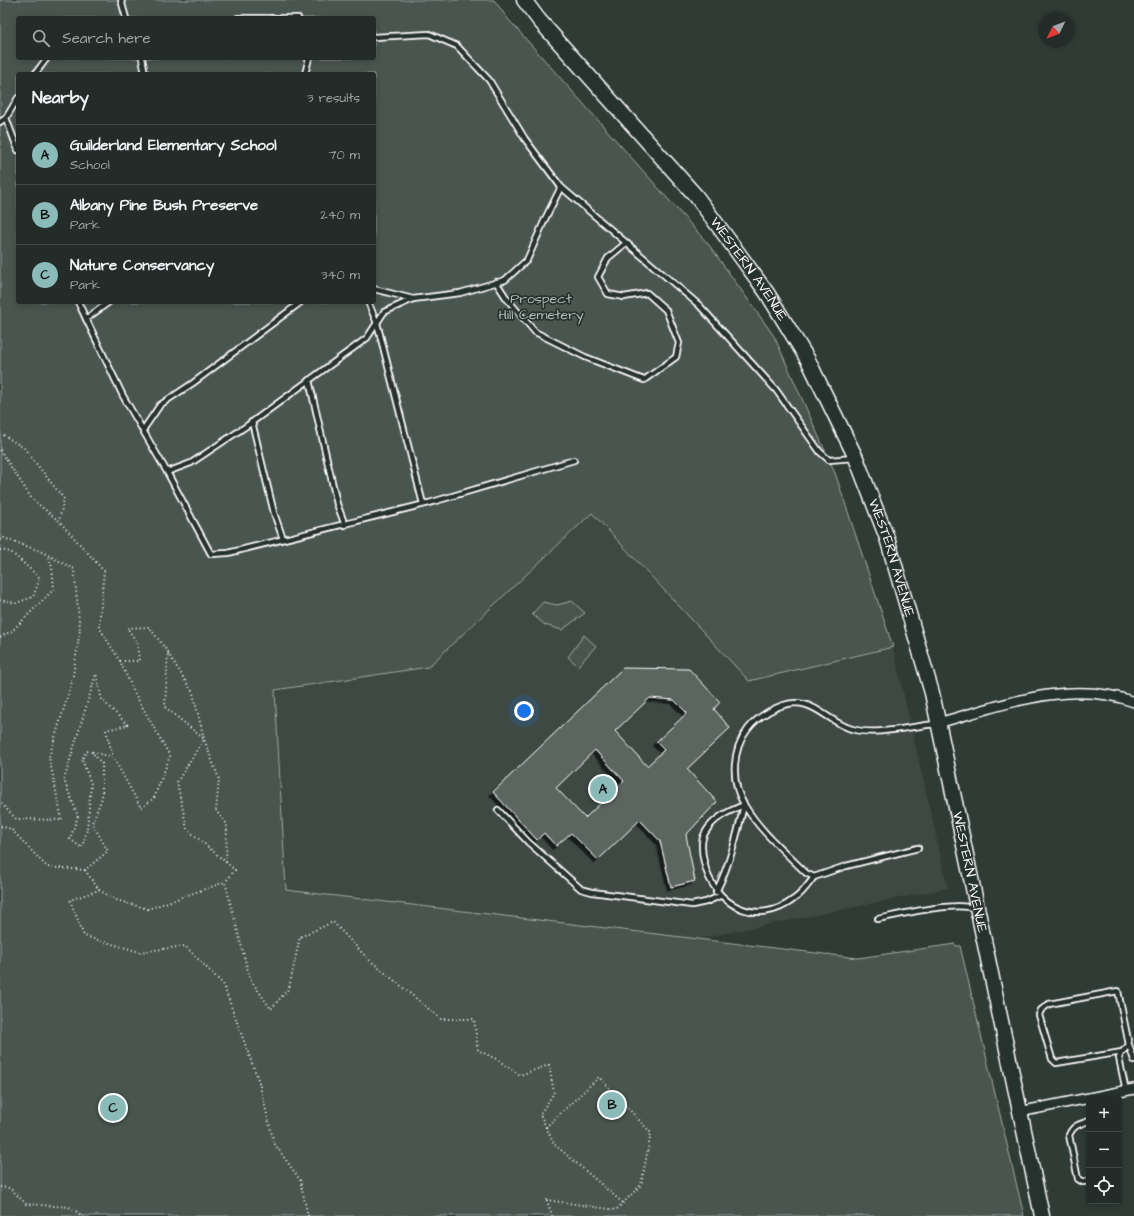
<!DOCTYPE html>
<meta charset="utf-8">
<style>
body{margin:0;font-family:"Architects Daughter",sans-serif;background:#2b3430;color:#f1f3f6}
.controls{position:absolute;right:12px;bottom:12px;display:grid;overflow:hidden;border-radius:4px;box-shadow:0 2px 6px #0003}
.controls button{width:36px;height:36px;display:grid;place-items:center;padding:0;border:0;border-bottom:1px solid #404845;background:#232c28;color:#f1f3f6;font:20px sans-serif}
.compass{position:absolute;left:1038px;top:12px;width:36px;height:36px;border-radius:50%;background:#232c28;box-shadow:0 2px 6px #0003;rotate:227deg}
.you{position:absolute;left:524px;top:711px;width:14px;height:14px;margin:-10px;border:3px solid #fff;border-radius:50%;background:#1a73e8;box-shadow:0 0 0 6px #1a73e833}
.badge{display:grid;place-items:center;width:26px;height:26px;border-radius:50%;background:#8bbbb9;color:#111;font-size:13px;font-weight:700}
.pin{position:absolute;translate:-50% -50%;border:2px solid #fff;box-shadow:0 1px 4px #0006}
.list{margin:0;padding:0;list-style:none}
h2{display:flex;justify-content:space-between;align-items:center;height:52px;margin:0;padding:0 16px;font-size:17px}
h2 small{font-size:13px;font-weight:400;color:#a3a7a8}
.list li{display:grid;grid-template-columns:26px 1fr auto;gap:12px;align-items:center;box-sizing:border-box;height:60px;padding:0 16px;border-top:1px solid #404845}
.list b{display:block;font-size:15px;white-space:nowrap}
.list p{margin:0;font-size:13px;white-space:nowrap;color:#a3a7a8}
.list em{font-size:13px;font-style:normal;color:#a3a7a8}
.icon{flex:none;width:22px;height:22px;fill:none;stroke:currentColor;stroke-width:2;stroke-linecap:round;stroke-linejoin:round}
.map{position:relative;flex:none;width:1134px;height:1216px;overflow:hidden}
.search{position:absolute;background:#232c28;box-shadow:0 2px 6px #0003;left:16px;top:16px;width:360px;height:44px;display:flex;align-items:center;gap:10px;box-sizing:border-box;padding:0 14px;border-radius:4px;color:#a3a7a8;font-size:15px}
.panel{position:absolute;background:#232c28;box-shadow:0 2px 6px #0003;left:16px;top:72px;width:360px;height:232px;border-radius:4px}
.map>svg:first-child{display:block}
</style>
<div class="map">
<svg width="1134" height="1216" viewBox="0 0 1134 1216">
<defs>
<filter id="shadow"><feDropShadow dx="-3.5" dy="3.5" stdDeviation="0" flood-color="#0009"/></filter>
</defs>
<rect width="100%" height="100%" fill="#2f3b35"/>
<filter id="ink" filterUnits="userSpaceOnUse"><feTurbulence type="fractalNoise" baseFrequency=".025" numOctaves="2"/><feDisplacementMap in="SourceGraphic" scale="8" xChannelSelector="R" yChannelSelector="G"/><feConvolveMatrix kernelMatrix="1 2 1 2 8 2 1 2 1" color-interpolation-filters="sRGB"/></filter>
<g filter="url(#ink)">
<path fill="#3c4842" d="M592,513L749,681L893,647L948,888L669,945L286,890L275,690L428,667Z"/>
<g fill="#4a544f" stroke="#a4aaa7" fill-rule="evenodd">
<path d="M0,0H494L508,19L709,245L774,336L835,473L893,647L749,681L592,513L428,667L275,690L286,890L858,958L955,944L956,946H960L1024,1216H0ZM18,18H374V58H18ZM18,74H374V302H18Z"/>
<path d="M572,601L585,613L562,630L545,625L532,614L543,602L557,605Z"/>
<path d="M584,635L596,646L578,666L568,657Z"/>
</g>
<path fill="#5b6661" stroke="#fff" fill-rule="evenodd" filter="url(#shadow)" d="M623,668L689,669L720,702L714,709L730,728L687,769L717,802L686,835L695,881L671,887L660,841L640,820L598,860L571,833L556,846L544,833L537,840L493,792ZM650,698L674,700L687,713L656,742L664,750L647,766L615,731ZM595,750L624,781L585,818L556,788Z"/>
<g fill="none" stroke-linecap="round" stroke-linejoin="round">
<g stroke="#fff" stroke-width="8">
<g id="lane">
<path d="M121,0L126,18"/>
<path d="M238,18H298"/>
<path d="M374,37L429,34L457,46L489,80L525,139L561,187L699,305L776,390L820,452L829,460L854,458"/>
<path d="M142,58L145,74"/>
<path d="M35,74L47,58"/>
<path d="M305,74L309,58"/>
<path d="M6,118L18,150"/>
<path d="M0,122L6,118L18,98"/>
<path d="M496,282L507,299L535,332L585,357L644,380L676,357L679,343L666,310L647,293L624,297L608,294L598,277L608,258L626,243"/>
<path d="M374,289L413,299"/>
<path d="M78,302L123,396L167,472L191,463L248,425L367,338L384,312L413,299L460,293L505,280L527,260L546,217L561,187"/>
<path d="M368,302L377,323L423,504"/>
<path d="M86,319L109,302"/>
<path d="M309,380L337,504L345,525"/>
<path d="M252,422L274,513L283,539"/>
<path d="M143,430L160,405L193,383L301,302"/>
<path d="M167,472L211,554L228,553L429,503L574,460"/>
<path d="M744,805C729,811 713,818 705,833C700,841 702,853 704,862C713,905 757,928 794,899C803,893 808,885 814,877"/>
<path d="M498,810L528,842L581,889L592,892L692,905L706,902L720,896"/>
<path d="M918,848L846,866L814,877L806,873C785,852 760,831 745,806C730,783 732,749 748,729C758,716 778,704 795,703C817,703 832,724 852,729C875,736 912,726 936,724"/>
<path d="M716,892C730,864 737,835 744,805"/>
<path d="M878,919C898,915 958,900 975,909"/>
<path d="M1122,1052L1056,1063L1052,1059L1039,1015L1041,1010L1049,1004L1118,991L1129,1045"/>
<path d="M1126,1091L1119,1058L1121,1053L1129,1045L1134,1060"/>
<path d="M1089,1121C1080,1124 1073,1125 1069,1135L1078,1179L1083,1182L1089,1181"/>
</g>
</g>
<g stroke="#fff" stroke-width="12">
<g id="street">
<path d="M938,723C1000,706 1070,678 1134,702"/>
<path d="M1019,1112L1134,1089"/>
</g>
</g>
<g stroke="#fff" stroke-width="17">
<g id="primary">
<path id="s1" d="M524,0L539,20L696,196L733,246L767,293L808,360L856,458L887,538L932,693L1042,1216"/>
</g>
</g>
<g stroke="#fff" stroke-width="2" stroke-dasharray="1 3" stroke-linecap="butt">
<path d="M0,433L24,448L64,499L59,521"/>
<path d="M0,450L32,499L59,521L104,571L99,627L120,661L135,694L170,756L154,798L141,808L113,757L92,752L102,764V798L92,823L108,851L85,870L47,867L11,829L0,826"/>
<path d="M0,540L4,538L40,551L74,569L80,630L72,682L49,757L62,820L16,819L0,802"/>
<path d="M0,550L11,552L40,578L33,597L16,603L0,600"/>
<path d="M0,637L12,631L54,589L52,567L48,556"/>
<path d="M168,653L193,693L204,739L219,779L216,811L227,824L226,863"/>
<path d="M120,661H139L137,642L127,628L149,627L168,652L165,707L204,739L177,782L187,829L235,870L225,882"/>
<path d="M92,752L87,751L82,759L91,784L87,829L82,848L70,839L78,816L64,780L96,674L102,700L128,725L106,730L113,757"/>
<path d="M85,870L99,890"/>
<path d="M546,1127L554,1144L623,1203"/>
<path d="M0,1187L10,1188L26,1204L69,1207L83,1216"/>
<path d="M308,1216L300,1180L274,1143L259,1082L223,984L185,946L140,952L84,936L70,900L99,890L116,900L148,909L225,882L250,979L271,1009L289,988L300,937L333,922L367,958L441,1019H474L478,1050L498,1060L520,1075L549,1065L554,1093L540,1114L546,1127L599,1077L651,1133L641,1185L616,1210L547,1200L552,1216"/>
</g>
<use href="#lane" stroke="#26332d" stroke-width="4.5"/>
<use href="#street" stroke="#26332d" stroke-width="9"/>
<use href="#primary" stroke="#26332d" stroke-width="14"/>
</g>
</g>
<g text-anchor="middle" dominant-baseline="central" stroke-width="3.5" stroke-linejoin="round" paint-order="stroke">
<g font-size="14" fill="#fff" stroke="#26332d">
<text stroke="none"><textPath href="#s1" startOffset="351">WESTERN AVENUE</textPath></text>
<text stroke="none"><textPath href="#s1" startOffset="675">WESTERN AVENUE</textPath></text>
<text stroke="none"><textPath href="#s1" startOffset="999">WESTERN AVENUE</textPath></text>
</g>
<g font-size="14" fill="#b7bbb9" stroke="#26332d">
<text x="541" y="299">Prospect<tspan x="541" dy="16">Hill Cemetery</tspan></text>
</g>
</g>
</svg>
<div class="controls">
<button>+</button>
<button>−</button>
<button><svg class="icon" aria-label="locate" viewBox="0 0 24 24"><circle cx="12" cy="12" r="6"/><path d="M12 2v4M12 18v4M2 12h4M18 12h4"/></svg></button>
</div>
<svg class="compass" viewBox="-18 -18 36 36"><path d="M0-13l5 13h-10z" fill="#e53935"/><path d="M0 13l5-13h-10z" fill="#a3a7a8"/></svg>
<div class="you"></div>
<div class="pin badge" style="left:603px;top:789px">A</div>
<div class="pin badge" style="left:612px;top:1105px">B</div>
<div class="pin badge" style="left:113px;top:1108px">C</div>
<div class="search"><svg class="icon" aria-label="search" viewBox="0 0 24 24"><circle cx="10" cy="10" r="6"/><path d="M15 15l6 6"/></svg>Search here</div>
<section class="panel">
<h2>Nearby<small>3 results</small></h2>
<ul class="list">
<li><span class="badge">A</span><div><b>Guilderland Elementary School</b><p>School</p></div><em>70 m</em></li>
<li><span class="badge">B</span><div><b>Albany Pine Bush Preserve</b><p>Park</p></div><em>240 m</em></li>
<li><span class="badge">C</span><div><b>Nature Conservancy</b><p>Park</p></div><em>340 m</em></li>
</ul>
</section>
</div>
